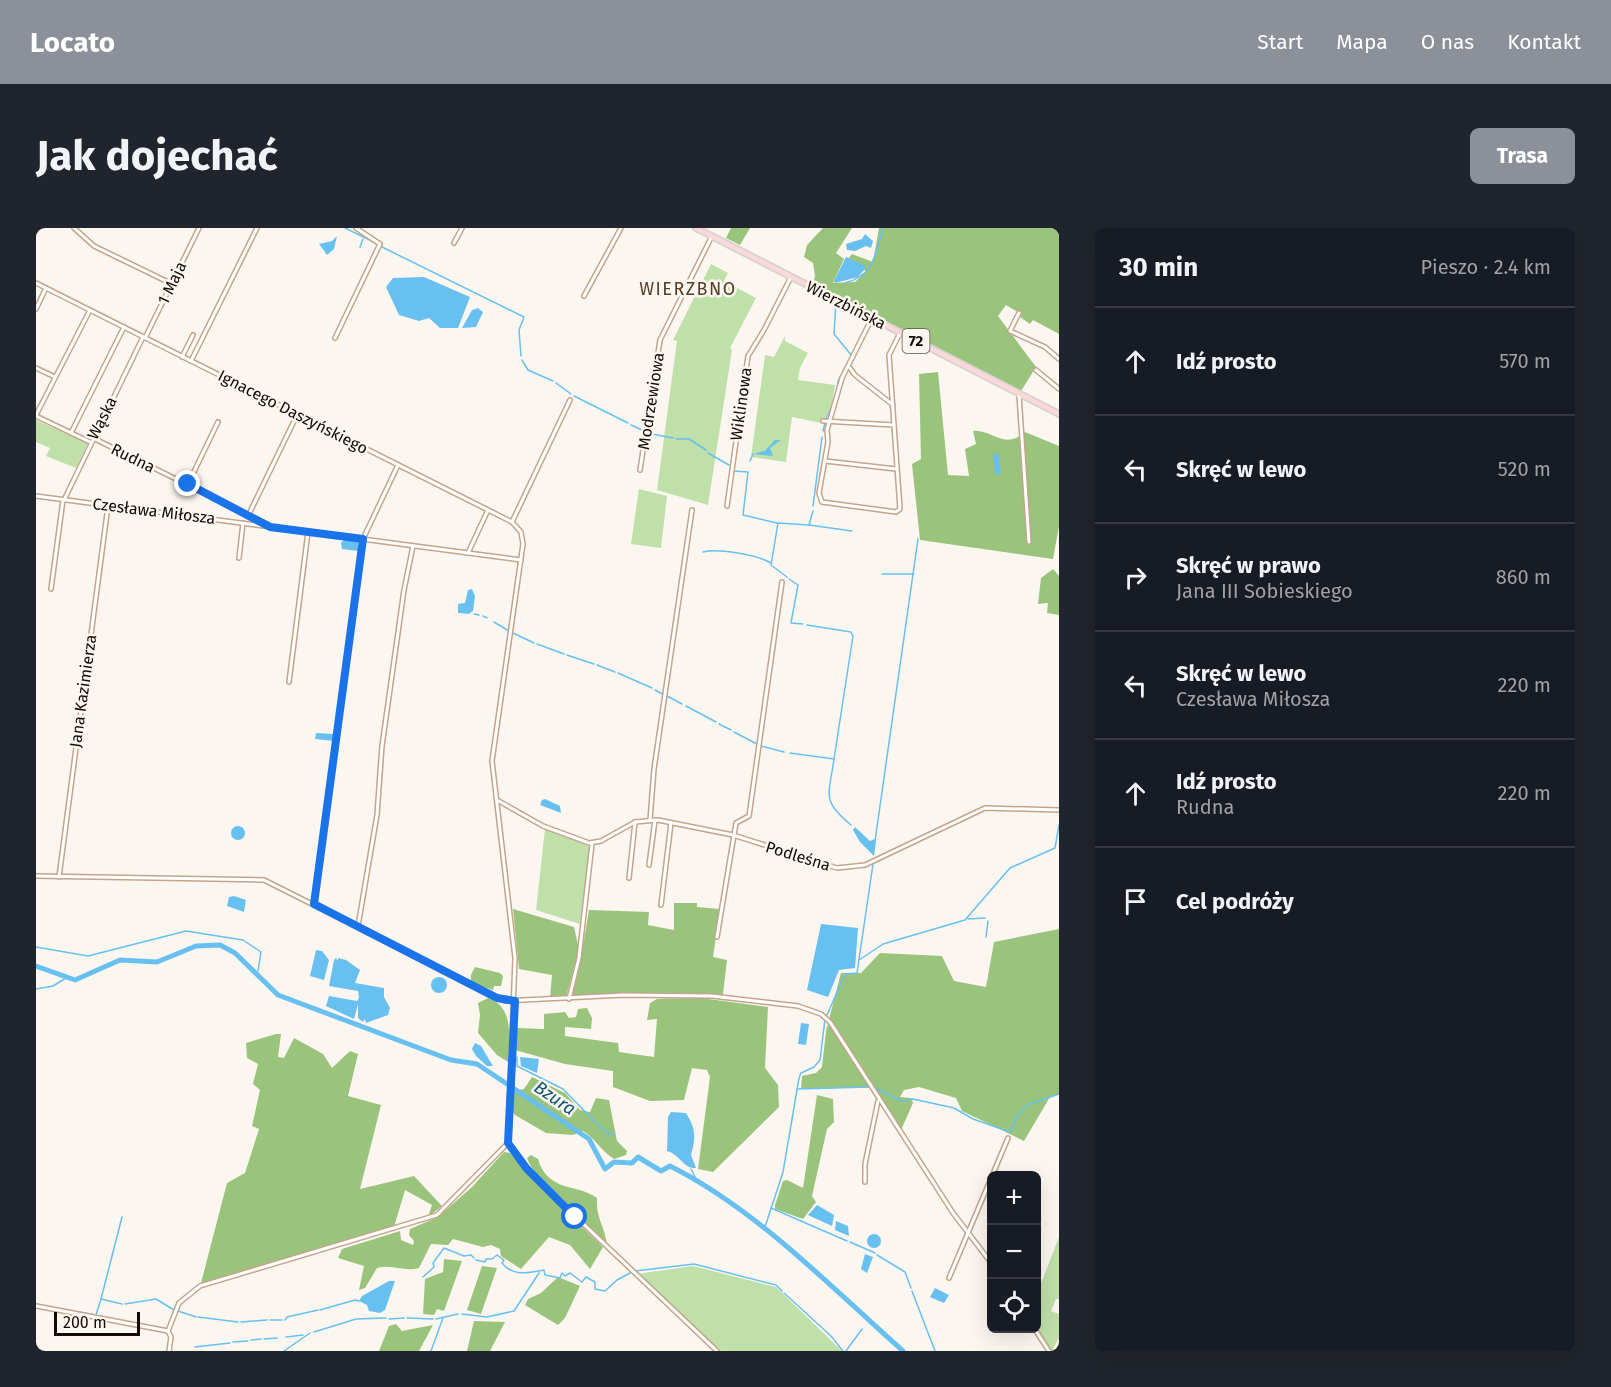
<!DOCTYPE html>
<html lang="pl">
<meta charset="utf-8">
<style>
body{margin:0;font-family:"Fira Sans",sans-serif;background:#20242c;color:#f1f3f6}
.controls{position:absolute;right:18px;bottom:18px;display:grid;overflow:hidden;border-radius:9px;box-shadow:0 6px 24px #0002}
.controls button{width:54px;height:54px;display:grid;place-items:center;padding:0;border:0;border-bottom:2px solid #363941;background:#171b24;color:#f1f3f6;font:30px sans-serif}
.scale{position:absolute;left:18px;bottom:15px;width:86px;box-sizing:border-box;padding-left:6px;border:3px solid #140a03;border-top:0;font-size:16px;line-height:21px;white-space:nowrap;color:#140a03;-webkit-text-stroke:4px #fcf6f0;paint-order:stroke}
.stop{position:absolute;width:18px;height:18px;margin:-14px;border:4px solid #1a73e8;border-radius:50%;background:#fff}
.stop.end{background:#1a73e8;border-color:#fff;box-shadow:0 2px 6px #0008}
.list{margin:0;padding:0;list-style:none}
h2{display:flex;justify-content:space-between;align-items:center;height:78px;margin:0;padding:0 24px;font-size:26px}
h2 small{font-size:20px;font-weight:400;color:#9ea1a6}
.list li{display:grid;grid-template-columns:39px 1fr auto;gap:18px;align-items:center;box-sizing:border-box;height:108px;padding:0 24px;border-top:2px solid #363941}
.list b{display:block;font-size:22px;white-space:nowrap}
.list p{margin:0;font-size:20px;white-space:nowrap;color:#9ea1a6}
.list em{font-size:20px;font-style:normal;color:#9ea1a6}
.icon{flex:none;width:33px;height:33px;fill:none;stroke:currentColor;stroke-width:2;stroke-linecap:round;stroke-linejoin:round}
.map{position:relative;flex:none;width:1023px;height:1123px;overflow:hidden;border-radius:9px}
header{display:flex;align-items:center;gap:36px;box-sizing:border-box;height:84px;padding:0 30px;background:#8c9099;color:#fff}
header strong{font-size:28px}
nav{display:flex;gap:33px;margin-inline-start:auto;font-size:21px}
.intro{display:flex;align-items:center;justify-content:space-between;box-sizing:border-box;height:144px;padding:0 36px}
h1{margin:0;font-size:42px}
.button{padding:15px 27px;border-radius:9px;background:#8c9099;color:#fff;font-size:21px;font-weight:700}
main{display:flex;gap:36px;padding:0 36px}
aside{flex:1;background:#171b24;border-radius:9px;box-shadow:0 6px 24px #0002}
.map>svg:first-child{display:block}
</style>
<header>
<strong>Locato</strong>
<nav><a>Start</a><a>Mapa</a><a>O nas</a><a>Kontakt</a></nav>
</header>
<div class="intro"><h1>Jak dojechać</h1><a class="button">Trasa</a></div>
<main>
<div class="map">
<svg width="1023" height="1123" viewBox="0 0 1023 1123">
<rect width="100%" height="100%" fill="#fcf6f0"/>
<g fill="#bfe0a9">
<path d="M675,36L692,45L688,53L720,70L694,120L696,122L672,277L621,262L641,113L637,112Z"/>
<path d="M749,108V113L772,125L764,140L762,152L799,157L796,176L786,195L756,189L750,234L715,229L729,127L738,129Z"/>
<path d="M0,192L52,215L40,240L10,228L14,220L0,214Z"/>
<path d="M603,261L631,268L625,320L595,316Z"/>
<path d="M509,601L549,616L554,620L544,696L500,682Z"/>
<path d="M1023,1009V1071H1020L1015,1083L1023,1086V1110L1016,1123L1001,1100V1066Z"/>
<path d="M657,1038L740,1059L806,1123H685L601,1046Z"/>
</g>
<g fill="#9ac47b">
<path d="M695,0H714L704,17L690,10Z"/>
<path d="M787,0H816L800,25L808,31L797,55L819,54L830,43L811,32L816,26L837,34L843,0H1023V106L997,92L994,96L984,89L985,86L970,77L962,88L1000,139L985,163L777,56L779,48L777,35L768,29L771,17Z"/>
<path d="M902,144L912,247L933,248L929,221L940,216L937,203C956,201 968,223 989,204L1023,218V298L1017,331L884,312L876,236L885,231L883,146Z"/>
<path d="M1017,341L1023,348V387L1011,385L1012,375L1002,376L1005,350Z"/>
<path d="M638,675H661V679L684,681L677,729L691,732L687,766L535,768L545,730L553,682L613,684L612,697L638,702Z"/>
<path d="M477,681L538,699L543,721L530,769L514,770L516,747L483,741Z"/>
<path d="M1023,701V866L1014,869L988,913L926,883L920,870L883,859L868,862L864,869L875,870L877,875L865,902L838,859L765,861L766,848L780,845L786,839L790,803L805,745H825L844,725L906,728L918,753L950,759L958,714Z"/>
<path d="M439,739L464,745L467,748L465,758H458L457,762L435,755V747Z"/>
<path d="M452,770C479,779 473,811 472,834L461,827L442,805L444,787L442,775Z"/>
<path d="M665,770L732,779L729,840L742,857L743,879L677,944L662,941L674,849L671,842L656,840L648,872L614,873L577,859V843L529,836L479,822L480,800L508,801V786L529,784L533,790L540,789L542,781L551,780L556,790L555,801L529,799V808L582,815L583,824L618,829L621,791L611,792L614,775L621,771Z"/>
<path d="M240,806H245L242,829L248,830L258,810L287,826L296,840L314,823L322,826L312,868L345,877L324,961L378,948L406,978L392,989L396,977L369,962L358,999L165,1055L191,955L209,945L223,901L216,898L224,862L217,856L222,836L211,830L210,815Z"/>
<path d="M496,849L529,865L544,882L554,884L560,870L573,872L581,913L591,923L590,927L578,931C565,923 559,910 547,903L537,907L510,905L479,887L475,881L477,863L488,861Z"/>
<path d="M781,867L797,871L798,894L791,901L776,968L780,974L767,991L739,981V977L747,953L751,952L767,960Z"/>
<path d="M468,924L474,925L507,962L567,1019L554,1041L534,1017L513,1009L485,1041L465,1028L464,1021L455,1017L447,1019L417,1011L412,1017L395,1016L383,1040C368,1044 355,1036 341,1040L329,1060L323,1062L328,1038L302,1030L306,1021L364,1003L365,1012L377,1017L378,1013L373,1007L374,1001L402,989L436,959Z"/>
<path d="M495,927L502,931C512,965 541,955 561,970C560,991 568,996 571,1016C552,996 498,954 491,930Z"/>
<path d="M408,1031L426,1033L408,1083L401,1081L398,1087L387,1086L389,1051L407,1044Z"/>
<path d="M446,1038L461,1040L445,1086L431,1082Z"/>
<path d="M522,1049L544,1058L529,1090L522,1097L489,1077L492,1071L505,1065Z"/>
<path d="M438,1093L469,1094L454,1123H431Z"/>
<path d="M360,1096L366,1103L397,1097L383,1123H343L353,1098Z"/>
</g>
<g fill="#68c0f0">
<path d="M829,6L837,13L835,20L830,18L819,23L811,22L810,16L826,11Z"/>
<path d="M301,8L298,21L291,27L283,16L296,13Z"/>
<path d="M810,29L828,37L829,41L822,49L799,55L798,53Z"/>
<path d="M388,49L434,69L422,100H404L393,90L383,93L363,87L350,59L357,50Z"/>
<path d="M442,80L447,84L440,99L426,100L436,82Z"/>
<path d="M739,212H745L734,220L737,228L717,226L729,223Z"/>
<path d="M962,225L965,245L959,247L957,227Z"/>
<path d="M308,312L322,314V323L306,321L305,315Z"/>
<path d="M432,362L436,361L439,368L437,383L433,386L422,385V376L429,375Z"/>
<path d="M280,505L298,506L299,513L279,511Z"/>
<path d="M509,571L524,578L525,585L504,577L506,572Z"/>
<circle cx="202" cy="605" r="7"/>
<path d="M819,599L834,613L839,611L840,614L838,628L824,614L817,602Z"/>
<path d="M198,668L210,672L208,684L191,678L193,669Z"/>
<path d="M785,696L822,700L819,740L803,742L792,769L771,762Z"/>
<path d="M280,722L286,723L293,732L288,752L274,748Z"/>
<path d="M300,730L302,733V730L310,732L324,742L319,755L348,760V769L354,780L352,787L330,795L329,791L327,794L322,790V776L318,791L290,778L293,768L321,773L323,770L322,763L293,758L298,732Z"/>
<circle cx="403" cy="757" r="8"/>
<path d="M765,795L773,796L770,817L762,816Z"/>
<path d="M439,815L445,818L457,838H451L440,828L436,821Z"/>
<path d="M484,829L503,831L501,845L485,838Z"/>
<path d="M635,884L650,885C660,901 660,910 655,927L660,940C647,941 644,926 631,923L632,889Z"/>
<path d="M781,977L798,987L796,998L772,987Z"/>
<path d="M800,993L812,998L813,1008L799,1002Z"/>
<circle cx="838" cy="1013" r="7"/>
<path d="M829,1026L837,1029L831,1045L825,1041Z"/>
<path d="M353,1053H359L349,1082L344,1085L333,1083L331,1077L323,1073L326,1068Z"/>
<path d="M899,1060L913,1067L908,1075L894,1069Z"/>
</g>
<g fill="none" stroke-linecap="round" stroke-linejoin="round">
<g stroke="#68c0f0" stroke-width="1.5">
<path d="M309,0L342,16"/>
<path d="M324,19L327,11"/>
<path d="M346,19L488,89L483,102L485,128"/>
<path d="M809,55C839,47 839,26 847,0"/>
<path d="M800,74L798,106L816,128"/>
<path d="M486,132L492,142L517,153"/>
<path d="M520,155L535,166"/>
<path d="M801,163L802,153L809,140"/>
<path d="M538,168L592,195"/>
<path d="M789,192L797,176"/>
<path d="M595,197L606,202"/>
<path d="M787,203L789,195"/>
<path d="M616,206L637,210"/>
<path d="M640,211H653L670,222"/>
<path d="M672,225L693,237"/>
<path d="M714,233L717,226"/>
<path d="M698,243L712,244L707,287L741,295"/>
<path d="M777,278L786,209"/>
<path d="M773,297L816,303"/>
<path d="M667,324C682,320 722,327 735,335"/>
<path d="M846,346H878"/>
<path d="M751,349L735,337L742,295L773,297L777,283"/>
<path d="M753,351L762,357L755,395L767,396"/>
<path d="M438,386L443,387"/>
<path d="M447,388L451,390"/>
<path d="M458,394L473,403"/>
<path d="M771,397L815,404L817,408L798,531"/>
<path d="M477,405L498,415"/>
<path d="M501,416L528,426"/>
<path d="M531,427L558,436"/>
<path d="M561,437L579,444"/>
<path d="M582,445L616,460"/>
<path d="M619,462L628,467"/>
<path d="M631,468L646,476"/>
<path d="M650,478L680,494"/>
<path d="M683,496L695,502"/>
<path d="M698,504L721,516"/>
<path d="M725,518L748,524"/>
<path d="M754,525L798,531C793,568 785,572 815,597"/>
<path d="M839,613L882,311"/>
<path d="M932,691L949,690"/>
<path d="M950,709L952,693"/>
<path d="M0,719L52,728L150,703L207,712L225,724L222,743"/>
<path d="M823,732L847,716L929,692L974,640L1019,620L1023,597"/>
<path d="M0,761L17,758L30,750"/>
<path d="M791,787L809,746L821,745L837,636"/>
<path d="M481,829V838L527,861L568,903L578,907"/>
<path d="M838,859L865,873L877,871L918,880L937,891L974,904C988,870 992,878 1023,866"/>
<path d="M762,861L833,859"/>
<path d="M655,941L660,951"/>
<path d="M735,980L811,1013"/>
<path d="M86,989L65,1071L86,1076"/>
<path d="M728,1002L747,944L763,850L765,845L778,839L784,832L789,791"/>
<path d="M814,1014L839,1025"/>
<path d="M841,1027L869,1044L875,1060"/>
<path d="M440,1032L449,1034L450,1031H456L461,1027L468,1032L466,1035C478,1050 495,1044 508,1042L509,1047L524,1050L526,1045L529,1048L534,1045L546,1054L550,1049L559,1054V1061L569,1063L581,1052L594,1045"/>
<path d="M599,1043L658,1036L740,1057L746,1063"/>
<path d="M387,1049L398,1039L397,1035L408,1020L428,1028L435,1027L438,1030"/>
<path d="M876,1063L899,1123"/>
<path d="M748,1065L795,1108L807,1123"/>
<path d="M89,1076L120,1071L138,1082"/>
<path d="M31,1082L60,1087L65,1071"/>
<path d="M284,1082L319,1072L323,1073"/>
<path d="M142,1083L160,1089"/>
<path d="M426,1086L451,1089L478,1083L503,1045"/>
<path d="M162,1089L202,1094"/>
<path d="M371,1090L397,1091"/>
<path d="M353,1091L368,1090"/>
<path d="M400,1091L422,1086"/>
<path d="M234,1092H246"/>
<path d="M249,1092L251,1089L282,1082"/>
<path d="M205,1094L231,1092"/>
<path d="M278,1104L320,1091L350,1090"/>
<path d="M250,1109L267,1107"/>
<path d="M228,1111L241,1110"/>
<path d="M215,1112L225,1111"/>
<path d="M197,1114L212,1113"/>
<path d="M159,1119L194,1115"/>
<path d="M248,1123L274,1105"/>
<path d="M395,1123L407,1090"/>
<path d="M810,1123L826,1101"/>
</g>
<path stroke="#68c0f0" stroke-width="5" d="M0,738L39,752L84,732L121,734L160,718L184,717L199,725L242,767L415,832L441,836L553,911L569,941L578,934L596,935L602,929L625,943L634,938C720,981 795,1059 867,1123"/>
<g stroke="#c2a58b" stroke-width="6">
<g id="minor">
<path d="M38,0L58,18L136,56"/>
<path d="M418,15L426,0"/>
<path d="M0,55L476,294L485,304L487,316L456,533L479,730L472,915L499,950L681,1123"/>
<path d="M548,68L585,0"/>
<path d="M0,81L10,60"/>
<path d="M983,85L974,103L1009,119L1023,131"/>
<path d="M836,90L806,150L791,202L792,214L783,265L786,274L860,284L864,281L853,127L864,105"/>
<path d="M109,110L163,0"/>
<path d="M299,110L344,16L320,0"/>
<path d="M146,129L157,107"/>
<path d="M155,133L221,0"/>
<path d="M0,140L19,149"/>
<path d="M814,140L819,147L857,177"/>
<path d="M1000,142L1023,161"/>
<path d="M983,167L993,314"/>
<path d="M0,187L54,82"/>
<path d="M0,188L54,214"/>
<path d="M787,193L858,197"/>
<path d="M35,205L88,99"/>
<path d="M57,210L233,297"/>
<path d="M789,233L860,241"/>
<path d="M604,242L624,112L676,8"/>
<path d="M152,256L182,194"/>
<path d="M0,268L485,332"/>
<path d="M28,272L107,109"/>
<path d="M691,278L712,128L728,102L755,49"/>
<path d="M213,286L261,187"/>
<path d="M476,294L534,172"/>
<path d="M432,325L452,282"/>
<path d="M203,330L207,295"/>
<path d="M15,361L27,272"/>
<path d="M253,454L272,304"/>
<path d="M461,572L507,598L553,615L565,613L599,594L622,592L697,607L801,640L829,637L949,580L1023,582"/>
<path d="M614,592L618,541L656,282"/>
<path d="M613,637L619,592"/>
<path d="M0,648L228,652L469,773L588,767L676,768L762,778L785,786L794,794L917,985L956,1036"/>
<path d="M23,649L72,278"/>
<path d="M593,650L599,594"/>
<path d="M278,676L327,311L362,237"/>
<path d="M625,677L635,595"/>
<path d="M322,698L341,587L346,518L368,362L377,318"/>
<path d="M681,709L700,595L713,588L746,354"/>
<path d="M533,771L543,730L556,616"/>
<path d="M956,948L972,910"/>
<path d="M829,954V936L842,873"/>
<path d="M913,1050L956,948"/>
<path d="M0,1078L132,1103"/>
<path d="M998,1100L1013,1123"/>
<path d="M132,1103L143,1075L164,1058L401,987L472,915"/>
<path d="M132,1103L135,1109L133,1123"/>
</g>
</g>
<g stroke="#d5d3d2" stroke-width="8">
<path id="major" d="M660,0L1023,186"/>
</g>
<use href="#minor" stroke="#fff" stroke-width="3"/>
<use href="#major" stroke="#fed8d9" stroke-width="4.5"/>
</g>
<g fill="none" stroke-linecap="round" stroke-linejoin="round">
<path stroke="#1a73e8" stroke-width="8" d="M152,256L234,299L327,311L278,676L461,770L479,773L472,915L491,941L539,989"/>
</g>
<g text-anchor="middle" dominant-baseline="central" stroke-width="5" stroke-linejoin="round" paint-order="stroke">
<rect fill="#fcf6f0" stroke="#5a514a" stroke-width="1.5" x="866.5" y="101" width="27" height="24" rx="4.5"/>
<g font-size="15" font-weight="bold" fill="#140a03">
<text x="880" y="113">72</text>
</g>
<g font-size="16" fill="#140a03" stroke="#fcf6f0">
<text transform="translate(136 55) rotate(-64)">1 Maja</text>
<text transform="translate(810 77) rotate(27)">Wierzbińska</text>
<text transform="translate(615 173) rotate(-81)">Modrzewiowa</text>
<text transform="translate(705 176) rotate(-82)">Wiklinowa</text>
<text transform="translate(257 184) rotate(27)">Ignacego Daszyńskiego</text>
<text transform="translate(66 190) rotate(-63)">Wąska</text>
<text transform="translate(97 230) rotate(26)">Rudna</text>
<text transform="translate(118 283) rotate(7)">Czesława Miłosza</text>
<text transform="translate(47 463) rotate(-82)">Jana Kazimierza</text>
<text transform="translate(762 628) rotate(17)">Podleśna</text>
</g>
<g font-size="18" letter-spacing="1.5" fill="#563e27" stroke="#fcf6f0">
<text x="652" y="61">WIERZBNO</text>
</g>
<g font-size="18" font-style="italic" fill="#0e5575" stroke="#fcf6f0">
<text transform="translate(519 870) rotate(34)">Bzura</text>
</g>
</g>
</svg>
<div class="controls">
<button>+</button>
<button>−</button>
<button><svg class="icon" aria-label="locate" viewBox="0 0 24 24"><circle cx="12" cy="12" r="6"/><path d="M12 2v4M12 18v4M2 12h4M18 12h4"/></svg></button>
</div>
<div class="scale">200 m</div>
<div class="stop" style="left:539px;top:989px"></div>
<div class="stop end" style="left:152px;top:256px"></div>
</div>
<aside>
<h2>30 min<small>Pieszo · 2.4 km</small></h2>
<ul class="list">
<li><svg class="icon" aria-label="ahead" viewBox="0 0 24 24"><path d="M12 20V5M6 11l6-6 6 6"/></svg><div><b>Idź prosto</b></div><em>570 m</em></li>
<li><svg class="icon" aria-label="left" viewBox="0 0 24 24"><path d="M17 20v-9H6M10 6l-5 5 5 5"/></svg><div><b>Skręć w lewo</b></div><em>520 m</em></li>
<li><svg class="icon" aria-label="right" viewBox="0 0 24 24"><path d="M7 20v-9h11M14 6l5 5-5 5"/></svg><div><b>Skręć w prawo</b><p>Jana III Sobieskiego</p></div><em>860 m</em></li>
<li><svg class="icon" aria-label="left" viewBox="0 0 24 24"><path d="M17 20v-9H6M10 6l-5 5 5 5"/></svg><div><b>Skręć w lewo</b><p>Czesława Miłosza</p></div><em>220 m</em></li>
<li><svg class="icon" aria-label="ahead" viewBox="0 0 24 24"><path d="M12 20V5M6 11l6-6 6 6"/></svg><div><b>Idź prosto</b><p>Rudna</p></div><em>220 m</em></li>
<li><svg class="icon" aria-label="arrive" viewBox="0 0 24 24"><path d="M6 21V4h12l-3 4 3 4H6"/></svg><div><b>Cel podróży</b></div></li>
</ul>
</aside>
</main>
